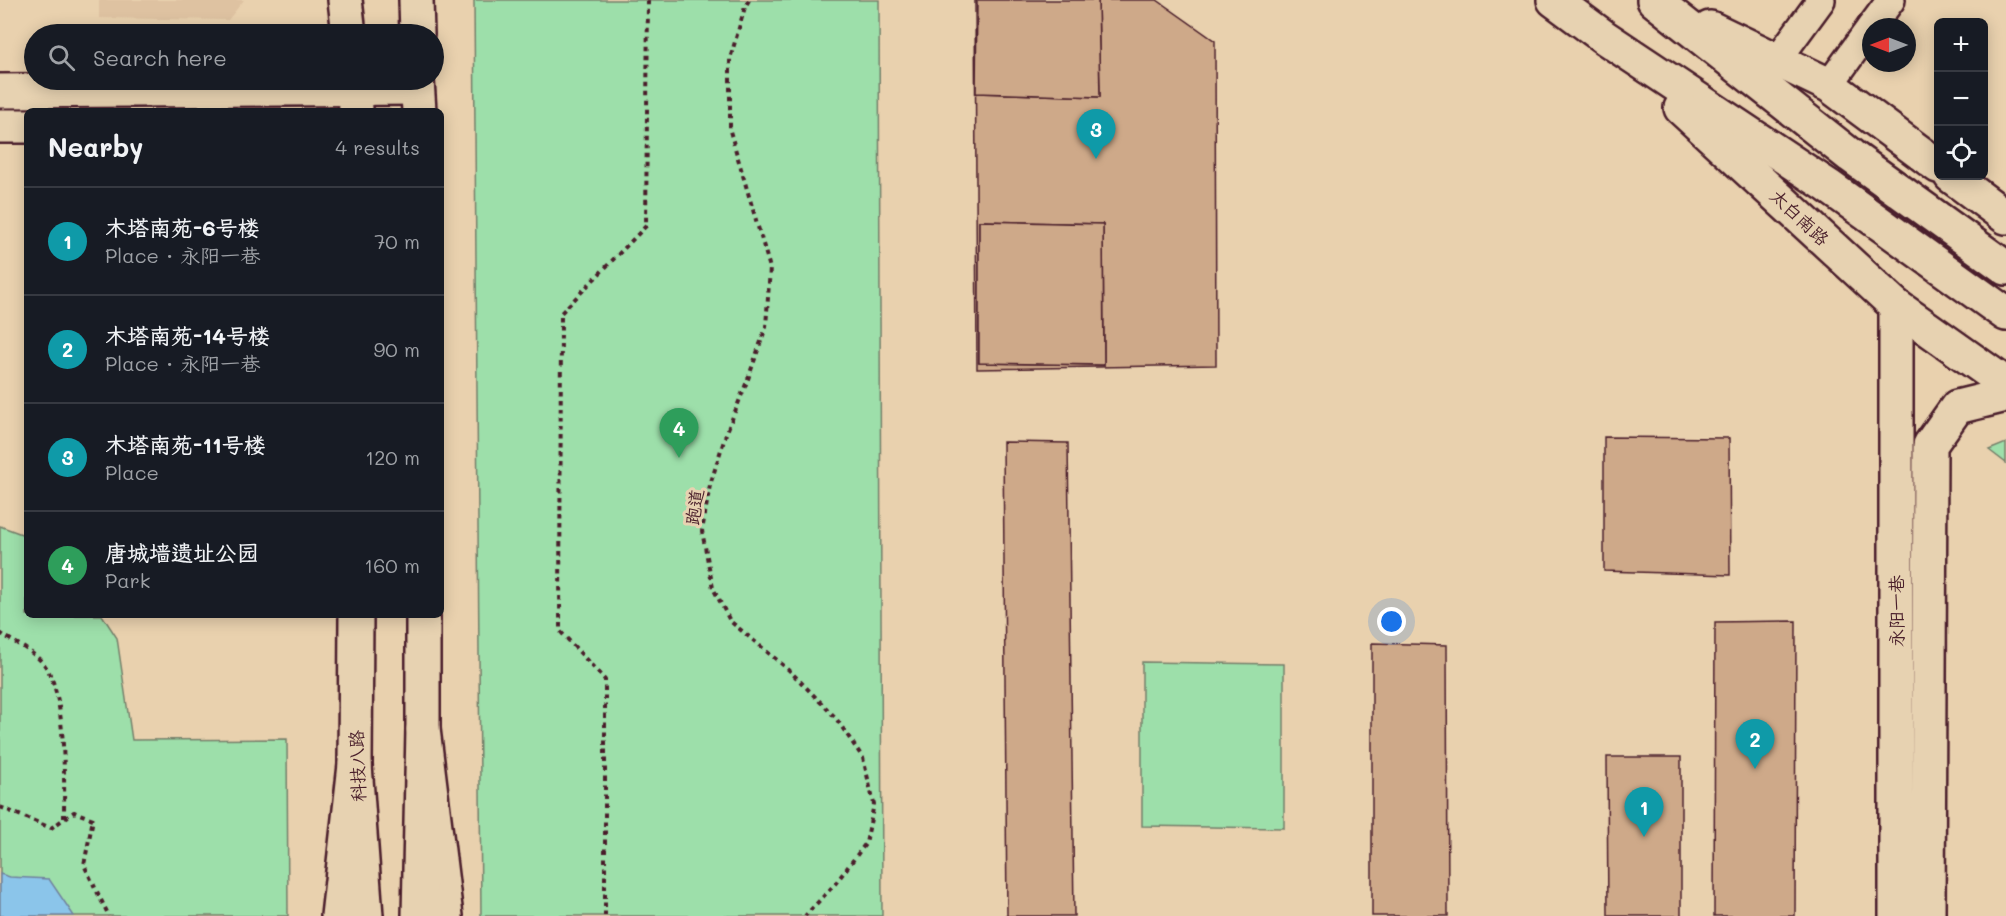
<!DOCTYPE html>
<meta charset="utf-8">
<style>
body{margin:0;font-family:Mali,"LXGW WenKai TC",sans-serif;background:#242831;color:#f1f3f6}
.controls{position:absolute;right:18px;top:18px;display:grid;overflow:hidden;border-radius:9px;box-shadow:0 3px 15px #0003}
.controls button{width:54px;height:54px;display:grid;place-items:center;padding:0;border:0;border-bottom:2px solid #363941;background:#171b24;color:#f1f3f6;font:30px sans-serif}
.compass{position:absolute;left:1862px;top:18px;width:54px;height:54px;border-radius:50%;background:#171b24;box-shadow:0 3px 15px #0003;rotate:270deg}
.you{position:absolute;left:1392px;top:622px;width:21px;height:21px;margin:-15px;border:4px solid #fff;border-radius:50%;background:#1a73e8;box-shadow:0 0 0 9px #1a73e833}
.badge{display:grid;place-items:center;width:39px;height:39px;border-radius:50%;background:#d1495b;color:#fff;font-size:20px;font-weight:700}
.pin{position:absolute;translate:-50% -50px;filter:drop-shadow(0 2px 3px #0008)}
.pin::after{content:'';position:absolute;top:32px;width:21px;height:18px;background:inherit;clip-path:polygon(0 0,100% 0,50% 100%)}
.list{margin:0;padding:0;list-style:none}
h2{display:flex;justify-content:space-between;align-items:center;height:78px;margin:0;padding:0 24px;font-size:26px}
h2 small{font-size:20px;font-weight:400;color:#9ea1a6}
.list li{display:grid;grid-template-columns:39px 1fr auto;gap:18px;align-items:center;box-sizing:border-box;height:108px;padding:0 24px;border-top:2px solid #363941}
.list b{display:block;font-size:22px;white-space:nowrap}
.list p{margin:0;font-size:20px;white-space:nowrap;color:#9ea1a6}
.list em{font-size:20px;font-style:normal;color:#9ea1a6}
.icon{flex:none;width:33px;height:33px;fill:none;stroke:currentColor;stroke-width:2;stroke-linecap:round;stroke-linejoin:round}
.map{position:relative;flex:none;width:2006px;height:916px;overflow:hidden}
.search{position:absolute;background:#171b24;box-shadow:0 3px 15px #0003;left:24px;top:24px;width:420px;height:66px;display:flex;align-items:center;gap:15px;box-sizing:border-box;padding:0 21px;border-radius:33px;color:#9ea1a6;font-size:22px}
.panel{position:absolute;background:#171b24;box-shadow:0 3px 15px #0003;left:24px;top:108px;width:420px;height:510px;border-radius:9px}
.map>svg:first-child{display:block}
</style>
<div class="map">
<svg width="2006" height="916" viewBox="0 0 2006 916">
<rect width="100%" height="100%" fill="#e9d1ae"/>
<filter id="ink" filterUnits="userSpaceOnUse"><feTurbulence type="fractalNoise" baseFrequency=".0167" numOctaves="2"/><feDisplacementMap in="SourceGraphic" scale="12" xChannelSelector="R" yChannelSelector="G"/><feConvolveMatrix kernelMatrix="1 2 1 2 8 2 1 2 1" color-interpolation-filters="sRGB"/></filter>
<g filter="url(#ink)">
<path fill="#dec2a1" d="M99,0H244L228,20L99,18Z"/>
<g fill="#9ddfaa" stroke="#747f6a" stroke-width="1.5">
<path d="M474,0H879L882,916H481Z"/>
<path d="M2006,443V463L1989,450Z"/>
<path d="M0,526L27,536V615H102L117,638L132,740L287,739L288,916H0Z"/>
<path d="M1142,662L1284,664V828L1142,826Z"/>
</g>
<path fill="#8bc5ea" stroke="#71839e" stroke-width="1.5" d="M0,874L10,877L49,879L74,916H0Z"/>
<g fill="#cea989" stroke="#4a1f2b" stroke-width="1.5" fill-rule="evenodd">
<path d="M975,0H977L976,93L1100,97L1098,0H1157L1215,41L1216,365L977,369ZM979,221L1103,224L1104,365L979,363Z"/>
<path d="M977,0H1098L1100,97L976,93Z"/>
<path d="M979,221L1103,224L1104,365L979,363Z"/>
<path d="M1604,437L1729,438L1730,575L1604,571Z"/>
<path d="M1003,442L1068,443L1074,916H1007Z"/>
<path d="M1796,621L1795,916H1714L1715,622Z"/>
<path d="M1372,643L1447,645L1448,916H1372Z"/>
<path d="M1607,757H1681V916H1608Z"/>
</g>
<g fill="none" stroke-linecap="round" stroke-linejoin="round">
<g stroke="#4a1f2b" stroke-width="32">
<g id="minor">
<path d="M1871,27L1891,0"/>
<path d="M1777,60L1821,0"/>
<path d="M1829,85L1871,27"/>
</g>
</g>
<g stroke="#4a1f2b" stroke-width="38">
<g id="tertiary">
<path d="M0,91L417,88"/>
<path d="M0,126H27"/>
<path d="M1896,916V306"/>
<path d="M1928,916L1930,445L1957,407L2006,395"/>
</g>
</g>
<g stroke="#4a1f2b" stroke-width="38">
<g id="primary">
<path d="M345,0L349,34"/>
<path d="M416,0L417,34"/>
<path d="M1554,0L1604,37L1828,186L2006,314"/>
<path d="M1654,0L1851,156L2006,268"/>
<path d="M1710,28L1829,85L1938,166"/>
<path d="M355,80L356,111"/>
<path d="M417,80L419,111"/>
<path d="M1681,108L1896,306L2006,384"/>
<path d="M1951,176L2006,217"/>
<path d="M423,615V729L446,916"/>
<path d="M338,916L355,765L356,615"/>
</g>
</g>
<g stroke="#4a1f2b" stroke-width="38">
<g id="trunk">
<path d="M355,765L366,916"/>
<path d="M419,916L423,729"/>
</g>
</g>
<g stroke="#4a1f2b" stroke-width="4" stroke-dasharray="4.5 4.5" stroke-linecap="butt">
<path d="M749,0L745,7L730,59V131L770,268L766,327L748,379L726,434L710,485L702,531L713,588L730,621L789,670L835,717L863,758L874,804L866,843L835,884L805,916"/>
<path d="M0,633C13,642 31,650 42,662C67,688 64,781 64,818"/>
<path d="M0,807L51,828L74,812L93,819L84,865L109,916"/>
<path d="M605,916V680L560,631L561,313L646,226L648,0"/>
</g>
<use href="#minor" stroke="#e7d2b1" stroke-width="27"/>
<use href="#tertiary" stroke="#e7d2b1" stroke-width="33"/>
<use href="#primary" stroke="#e7d2b1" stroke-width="33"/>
<use href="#trunk" stroke="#e7d2b1" stroke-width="33"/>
</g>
</g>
<g text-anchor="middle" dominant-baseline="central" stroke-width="6" stroke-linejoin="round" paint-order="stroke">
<g font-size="18" fill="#4a1f2b" stroke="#e7d2b1">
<text transform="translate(1800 217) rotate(43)">太白南路</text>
<text transform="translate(694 507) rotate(-82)">跑道</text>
<text transform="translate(1896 611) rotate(-90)">永阳一巷</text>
<text transform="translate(357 766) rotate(-92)">科技八路</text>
</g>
</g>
</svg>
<div class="controls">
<button>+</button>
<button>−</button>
<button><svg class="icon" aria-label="locate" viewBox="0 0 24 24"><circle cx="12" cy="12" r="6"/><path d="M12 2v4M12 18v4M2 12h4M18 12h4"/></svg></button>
</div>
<svg class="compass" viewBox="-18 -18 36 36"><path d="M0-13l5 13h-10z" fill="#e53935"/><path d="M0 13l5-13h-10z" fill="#9ea1a6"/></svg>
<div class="you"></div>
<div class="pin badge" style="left:1644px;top:837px;background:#0f9aa8">1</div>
<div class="pin badge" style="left:1755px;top:769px;background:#0f9aa8">2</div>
<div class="pin badge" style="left:1096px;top:159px;background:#0f9aa8">3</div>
<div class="pin badge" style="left:679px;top:458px;background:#2e9e5b">4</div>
<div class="search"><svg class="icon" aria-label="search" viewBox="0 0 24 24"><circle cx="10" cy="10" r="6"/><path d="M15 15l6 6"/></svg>Search here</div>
<section class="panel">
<h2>Nearby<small>4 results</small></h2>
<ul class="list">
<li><span class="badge" style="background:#0f9aa8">1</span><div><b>木塔南苑-6号楼</b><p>Place · 永阳一巷</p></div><em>70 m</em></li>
<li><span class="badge" style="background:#0f9aa8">2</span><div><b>木塔南苑-14号楼</b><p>Place · 永阳一巷</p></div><em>90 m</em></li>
<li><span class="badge" style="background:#0f9aa8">3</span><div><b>木塔南苑-11号楼</b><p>Place</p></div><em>120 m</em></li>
<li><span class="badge" style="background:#2e9e5b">4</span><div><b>唐城墙遗址公园</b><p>Park</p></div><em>160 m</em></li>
</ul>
</section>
</div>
